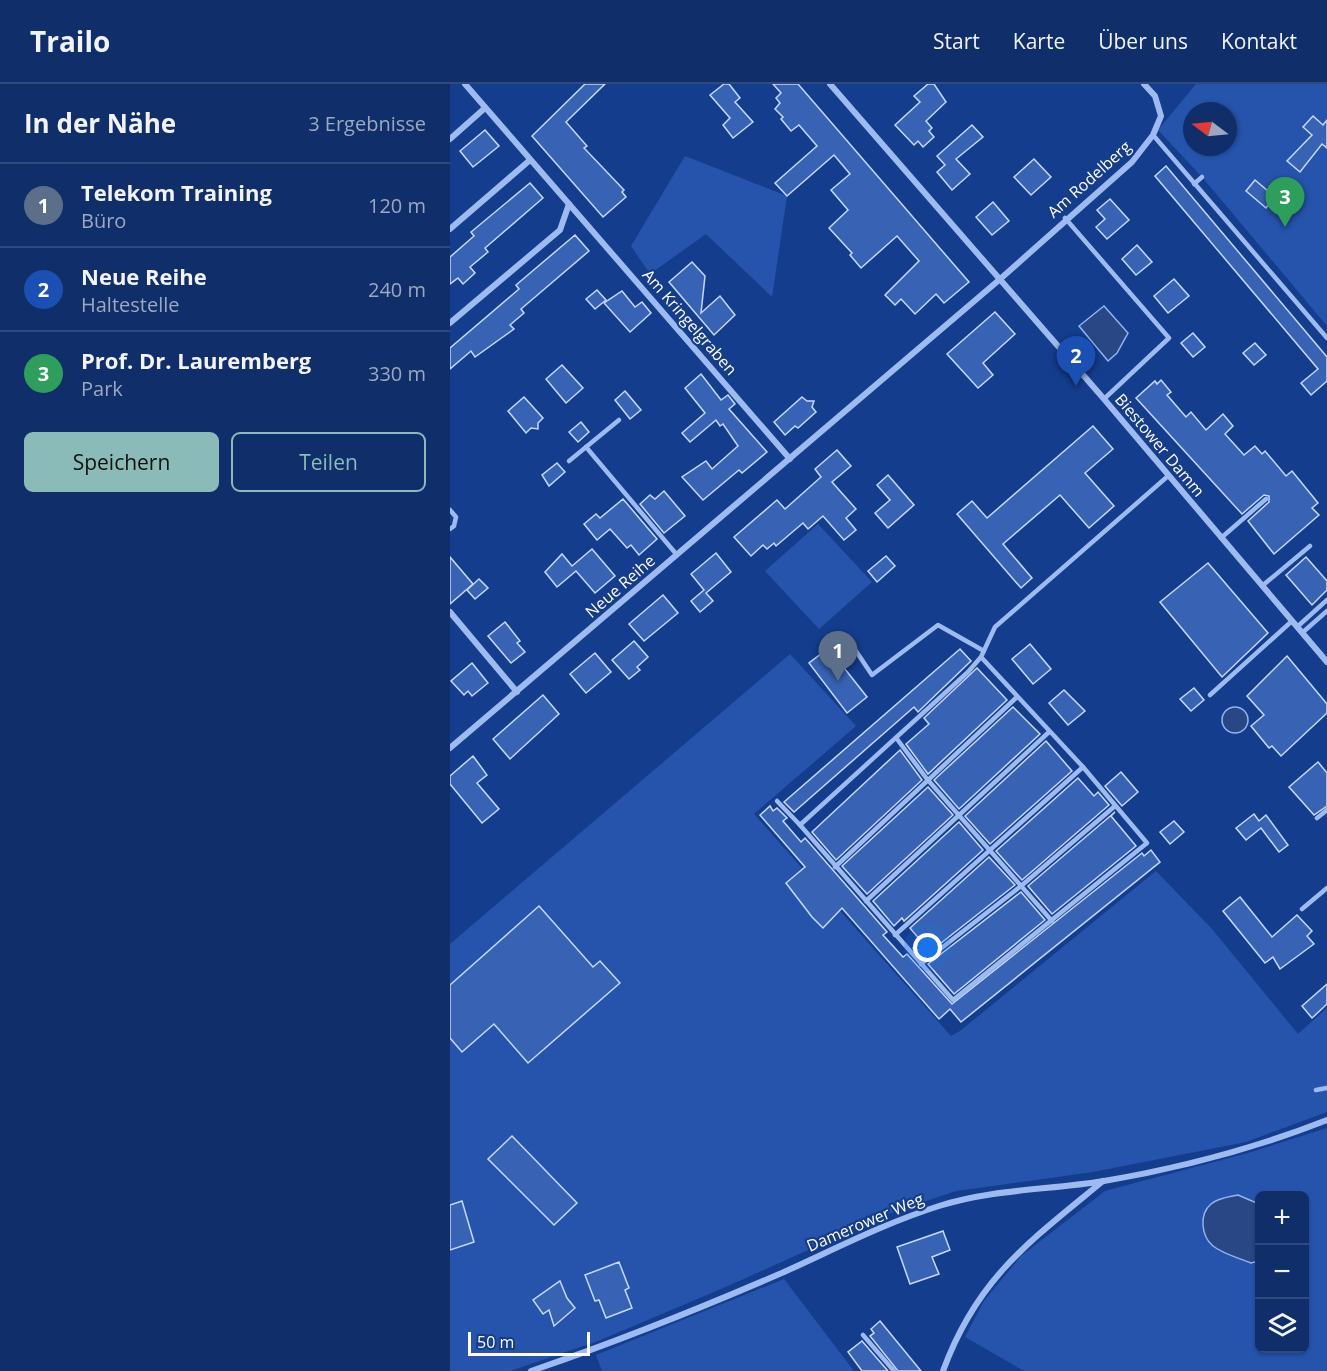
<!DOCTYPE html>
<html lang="de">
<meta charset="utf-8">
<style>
body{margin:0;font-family:"Open Sans",sans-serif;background:#1d3a72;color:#f1f3f6}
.controls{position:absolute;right:18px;bottom:18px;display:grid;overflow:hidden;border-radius:9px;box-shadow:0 2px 4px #0004}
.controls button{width:54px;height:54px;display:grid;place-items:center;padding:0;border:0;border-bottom:2px solid #2f4a7e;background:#0f2e6a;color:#f1f3f6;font:30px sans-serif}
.compass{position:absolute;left:733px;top:18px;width:54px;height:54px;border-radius:50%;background:#0f2e6a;box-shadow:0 2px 4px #0004;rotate:286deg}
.scale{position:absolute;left:18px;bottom:15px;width:122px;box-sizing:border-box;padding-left:6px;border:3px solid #fff;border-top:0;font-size:16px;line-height:21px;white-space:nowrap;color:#fff;-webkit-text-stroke:4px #143d8e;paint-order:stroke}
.you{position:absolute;left:478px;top:864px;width:21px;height:21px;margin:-15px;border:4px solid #fff;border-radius:50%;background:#1a73e8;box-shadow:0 0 0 9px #1a73e833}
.badge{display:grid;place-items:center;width:39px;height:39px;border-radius:50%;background:#8bbbb9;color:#fff;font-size:20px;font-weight:700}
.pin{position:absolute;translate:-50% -50px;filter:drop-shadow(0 2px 3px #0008)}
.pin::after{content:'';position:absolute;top:32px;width:21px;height:18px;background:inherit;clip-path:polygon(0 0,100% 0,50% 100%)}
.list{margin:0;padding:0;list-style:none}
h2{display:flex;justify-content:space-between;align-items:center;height:78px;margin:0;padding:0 24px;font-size:26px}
h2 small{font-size:20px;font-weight:400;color:#9ba8c1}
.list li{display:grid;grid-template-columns:39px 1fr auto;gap:18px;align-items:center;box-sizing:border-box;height:84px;padding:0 24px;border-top:2px solid #2f4a7e}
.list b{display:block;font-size:22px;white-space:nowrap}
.list p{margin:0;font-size:20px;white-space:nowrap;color:#9ba8c1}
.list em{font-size:20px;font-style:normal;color:#9ba8c1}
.actions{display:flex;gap:12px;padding:18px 24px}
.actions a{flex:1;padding:14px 0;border:2px solid #8bbbb9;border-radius:9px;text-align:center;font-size:21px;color:#8bbbb9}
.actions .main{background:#8bbbb9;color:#111}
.icon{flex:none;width:33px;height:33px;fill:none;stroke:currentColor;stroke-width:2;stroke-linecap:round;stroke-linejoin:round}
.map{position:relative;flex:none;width:877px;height:1287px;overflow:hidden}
header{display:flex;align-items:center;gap:36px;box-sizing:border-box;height:84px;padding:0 30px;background:#0f2e6a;border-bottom:2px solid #2f4a7e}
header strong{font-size:28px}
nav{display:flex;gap:33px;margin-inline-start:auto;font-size:21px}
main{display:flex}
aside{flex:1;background:#0f2e6a}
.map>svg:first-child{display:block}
</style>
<header>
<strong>Trailo</strong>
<nav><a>Start</a><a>Karte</a><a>Über uns</a><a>Kontakt</a></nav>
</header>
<main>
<aside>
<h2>In der Nähe<small>3 Ergebnisse</small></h2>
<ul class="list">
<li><span class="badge" style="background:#5c6f8a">1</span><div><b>Telekom Training</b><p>Büro</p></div><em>120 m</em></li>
<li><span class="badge" style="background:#1a4fb4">2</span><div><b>Neue Reihe</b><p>Haltestelle</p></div><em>240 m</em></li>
<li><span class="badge" style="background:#2e9e5b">3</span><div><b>Prof. Dr. Lauremberg</b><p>Park</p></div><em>330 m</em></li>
</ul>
<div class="actions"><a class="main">Speichern</a><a>Teilen</a></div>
</aside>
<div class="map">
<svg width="877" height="1287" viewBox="0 0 877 1287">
<rect width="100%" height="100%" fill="#143d8e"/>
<g fill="#2654ad" fill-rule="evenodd">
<path d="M746,0H877V242L752,93L708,46ZM742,27H778V63H742Z"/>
<path d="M235,72L337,112L322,213L256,150L200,190L181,162Z"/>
<path d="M368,440L422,498L369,545L315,487Z"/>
<path d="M340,570L406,642L304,730L501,952L510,947L706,787L762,845L848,950L877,924V1028L796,1058L643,1088L506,1107L438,1130L278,1202L148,1257L60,1287H0V860Z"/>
<path d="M877,1044V1287H574L515,1253L534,1217L571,1172L655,1107L798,1069ZM810,1112H854V1264H810Z"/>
<path d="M334,1195L404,1287H152L146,1271Z"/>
</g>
<g fill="#284784" stroke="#90b4f4" stroke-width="1.5">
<path d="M654,222L678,249L667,269L658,277L629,242Z"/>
<circle cx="785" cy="636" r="13"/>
<path d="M788,1111L809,1120V1177L801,1179C789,1174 773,1170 763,1162C751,1152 749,1130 761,1120C768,1114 779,1113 788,1111Z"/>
</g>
<g fill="#3863b5" stroke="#c5d8fc" stroke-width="1.5">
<path d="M135,0H155L116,38L137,62L134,64L174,106L172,108L176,113L153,133L82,52Z"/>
<path d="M274,0H279L290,14L285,18L303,38L283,54L273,41L280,34L260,11Z"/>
<path d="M323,0H348L519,198L494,219L486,210L465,230L451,215L445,221L435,211L469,177L447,152L411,184L400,171L402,169L379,144L398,126L381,106L400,90L384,71L337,112L325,99L367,62L349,41L341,47L331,35L333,33L325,25L330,19L326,14L331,9Z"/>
<path d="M478,0H484L496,18L476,37L482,44L479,47L484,53L473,63L468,57L464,61L445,41L470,18L464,12Z"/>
<path d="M863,32L873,41L877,36V64L872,60L850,88L837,77L862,51L853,43Z"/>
<path d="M522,41L533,53L506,75L520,90L502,106L487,88L495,81L487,72Z"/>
<path d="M35,46L49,62L23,83L10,67Z"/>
<path d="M584,75L601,93L581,111L564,93Z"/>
<path d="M716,82L877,273V297L861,311L851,299L868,285L705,92Z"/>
<path d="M805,96L825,113L816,124L796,107Z"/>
<path d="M80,99L93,114L35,164L38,168L20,183L25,189L13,200L8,194L0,200V173L24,152L21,148Z"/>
<path d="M660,115L679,136L657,155L646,143L655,135L647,126Z"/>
<path d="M543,118L559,137L542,151L526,133Z"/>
<path d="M125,151L139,167L71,225L74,229L60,241L64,245L25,273L21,267L0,285V264L69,205L66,201Z"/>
<path d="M687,161L702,178L686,191L672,175Z"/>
<path d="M242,178L255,192L251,229L270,212L285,231L264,251L219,198Z"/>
<path d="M724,195L739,212L718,229L704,212Z"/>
<path d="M147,206L156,216L145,225L136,215Z"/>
<path d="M172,207L185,223L192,218L201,229L180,248L154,219Z"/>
<path d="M545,228L565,250L533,279L543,291L528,304L497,270Z"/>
<path d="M743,249L755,263L743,273L731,259Z"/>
<path d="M805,259L816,271L804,281L793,269Z"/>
<path d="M112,281L133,304L116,319L96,295Z"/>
<path d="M251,290L271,316L278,311L285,320L279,325L317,368L292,389L289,386L253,416L232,393L256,377L262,385L288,362L273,340L270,342L266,336L240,358L232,349L255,329L235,304Z"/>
<path d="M711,296L721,308L717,311L736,333L741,328L756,346L773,330L783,342L775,350L794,371L805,362L812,370L815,367L836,392L842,387L868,419L862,424L869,431L824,470L798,437L819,418V412L814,411L792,430L686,314L705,297L707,300Z"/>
<path d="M175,307L191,326L180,335L165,316Z"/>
<path d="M74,313L93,334L88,339V345L81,344L76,349L58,327Z"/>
<path d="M352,313L357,317H364L362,323L366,328L348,344L345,342L335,351L324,338Z"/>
<path d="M131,338L139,348L128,358L119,348Z"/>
<path d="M643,342L663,365L635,389L664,422L639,444L610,411L553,460L582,494L571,504L507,430L522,417L537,434Z"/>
<path d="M387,366L401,382L382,398L406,425L396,434L406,446L394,456L373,432L358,445L353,439L326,462L324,459L317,465L313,461L301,472L284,453L327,416L335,425L371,393L365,385Z"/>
<path d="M107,379L115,388L99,402L92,391Z"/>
<path d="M438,391L464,421L438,444L425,429L440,416L427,401Z"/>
<path d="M214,407L235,432L214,449L190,420L200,411L205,415Z"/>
<path d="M173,415L207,455L189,471L181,461L177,464L160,445L147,456L134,440L146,430L150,434Z"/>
<path d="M142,465L165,492L145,509L126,487L107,503L95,488L112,470L122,482Z"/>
<path d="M266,469L281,488L256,509L263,517L250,528L241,517L254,506L241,490Z"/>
<path d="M436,472L445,482L427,498L418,487Z"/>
<path d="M0,473L23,500L0,520Z"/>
<path d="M856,473L877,497V506L862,521L836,491Z"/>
<path d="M758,479L818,549L772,593L710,518Z"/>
<path d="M29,495L38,504L25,515L17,506Z"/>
<path d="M213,511L228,529L194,557L179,540Z"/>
<path d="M55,538L70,557L67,559L75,568L61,579L38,552Z"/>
<path d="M184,557L198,573L187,583L190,586L179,595L162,576Z"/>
<path d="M384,560L397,576L391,580L417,613L397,629L359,579Z"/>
<path d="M580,560L601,585L583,600L562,575Z"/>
<path d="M510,565L521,577L468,628L464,623L344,728L334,718Z"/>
<path d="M145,569L161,588L136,609L120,590Z"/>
<path d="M837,572L877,620V629L831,672L822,662L819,664L801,642L814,631L797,612Z"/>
<path d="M22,579L38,599L22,612L18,607L14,611L1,597Z"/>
<path d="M527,584L557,616L478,690L456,660L479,640L474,634Z"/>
<path d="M744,604L754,616L741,627L730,615Z"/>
<path d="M614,606L635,627L618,641L599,619Z"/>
<path d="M93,611L109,630L60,675L43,655Z"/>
<path d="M563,623L590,650L509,725L484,696Z"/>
<path d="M596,657L622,687L540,760L515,732Z"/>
<path d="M450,666L472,696L386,776L362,748Z"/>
<path d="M23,672L37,691L27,699L49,725L32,739L0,700V692Z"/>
<path d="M868,678L877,689V722L864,731L839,703Z"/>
<path d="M671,688L688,708L672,722L655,702Z"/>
<path d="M628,694L644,712L648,708L659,721L572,796L546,767Z"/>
<path d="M478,703L503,731L417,810L392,782Z"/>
<path d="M320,722L323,727L327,724L337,734L333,737L351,758L355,754L437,848L433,851L453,873L457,870L502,920L692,769L694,772L701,766L710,778L511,938L500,925L489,935L392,824L373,844L362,833L336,799L355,783L310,731Z"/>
<path d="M665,728L661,732L686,762L602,830L578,802Z"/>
<path d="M804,730L809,737L816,731L838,761L829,768L811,744L796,756L786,744Z"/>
<path d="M724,737L734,748L720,760L710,748Z"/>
<path d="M509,738L533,766L454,837L452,834L444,842L423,817Z"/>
<path d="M539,773L565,801L472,874L463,864L471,857L460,844Z"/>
<path d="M571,808L595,836L504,910L478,880Z"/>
<path d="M790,813L822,853L847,831L862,847L857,852L864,860L830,885L823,873L815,879L773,827Z"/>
<path d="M89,822L143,883L150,877L170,899L78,979L44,940L12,968L0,954V901Z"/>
<path d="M877,900V920L862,934L852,922Z"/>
<path d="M62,1052L127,1119L104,1141L38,1075Z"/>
<path d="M12,1117L24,1158L0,1166V1121Z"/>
<path d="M493,1147L500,1166L482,1173L489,1190L460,1200L447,1163Z"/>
<path d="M169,1178L179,1204L175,1206L182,1224L156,1234L149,1216L145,1217L135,1191Z"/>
<path d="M110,1197L117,1214L125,1224L104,1242L99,1226L93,1230L83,1216Z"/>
<path d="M430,1237L471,1287H448L420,1252L424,1249L421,1245Z"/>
<path d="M412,1257L438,1287H412L398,1268Z"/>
</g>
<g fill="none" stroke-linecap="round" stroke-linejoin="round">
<g stroke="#9ebbf1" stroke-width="4.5">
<path d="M703,51L877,254"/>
<path d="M744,100L752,93"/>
<path d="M615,134L719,254L654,315"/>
<path d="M136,363L227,471"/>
<path d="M119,377L169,336"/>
<path d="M0,426L6,433L4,442L0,445"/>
<path d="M771,454L816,415"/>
<path d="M812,502L860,462"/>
<path d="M847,543L877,516"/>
<path d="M852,549L877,527"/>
<path d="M396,552L422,591L488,541L534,567"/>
<path d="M531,573L633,683L697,759L503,916L350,741L518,588L531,573L545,543L718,392"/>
<path d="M760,611L842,537"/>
<path d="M447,655L477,695L602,837"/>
<path d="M327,717L350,741"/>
<path d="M867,734L877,726"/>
<path d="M385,783L567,613"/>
<path d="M416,817L599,648"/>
<path d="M852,825L877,804"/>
<path d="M445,851L633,683"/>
<path d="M471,880L571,802L665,722"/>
<path d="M866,1006L877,1004"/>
<path d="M413,1251L444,1287"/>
</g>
<g stroke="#9ebbf1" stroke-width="6">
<path d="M15,0L340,375"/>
<path d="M380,0L654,315L877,578"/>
<path d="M0,55L35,24"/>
<path d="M0,145L80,76"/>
<path d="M0,239L110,146L119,120"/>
<path d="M0,528L67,608"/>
<path d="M0,664L549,196L682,78L703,51L711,32L705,12L694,0"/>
<path d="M81,1287C166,1258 251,1224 334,1188C385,1165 435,1139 489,1122C543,1105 599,1106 654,1097C730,1084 806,1064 877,1036"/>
<path d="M493,1287C527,1194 579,1158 653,1097"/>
</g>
</g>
<g text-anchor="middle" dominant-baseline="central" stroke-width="4.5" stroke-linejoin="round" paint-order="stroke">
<g font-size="16" fill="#fff" stroke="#143d8e">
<text transform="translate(639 95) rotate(-42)">Am Rodelberg</text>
<text transform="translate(240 238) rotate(49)">Am Kringelgraben</text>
<text transform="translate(710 361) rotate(50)">Biestower Damm</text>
<text transform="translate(170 502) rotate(-41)">Neue Reihe</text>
<text transform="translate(415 1138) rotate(-23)">Damerower Weg</text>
</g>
</g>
</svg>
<div class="controls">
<button>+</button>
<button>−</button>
<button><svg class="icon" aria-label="layers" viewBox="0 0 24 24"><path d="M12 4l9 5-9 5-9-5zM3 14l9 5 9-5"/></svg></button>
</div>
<svg class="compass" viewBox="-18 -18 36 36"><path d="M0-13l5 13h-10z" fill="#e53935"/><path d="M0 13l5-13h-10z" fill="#9ba8c1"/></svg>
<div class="scale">50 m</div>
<div class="you"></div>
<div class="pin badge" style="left:388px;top:597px;background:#5c6f8a">1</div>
<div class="pin badge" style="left:626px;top:302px;background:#1a4fb4">2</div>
<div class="pin badge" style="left:835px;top:143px;background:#2e9e5b">3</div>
</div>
</main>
